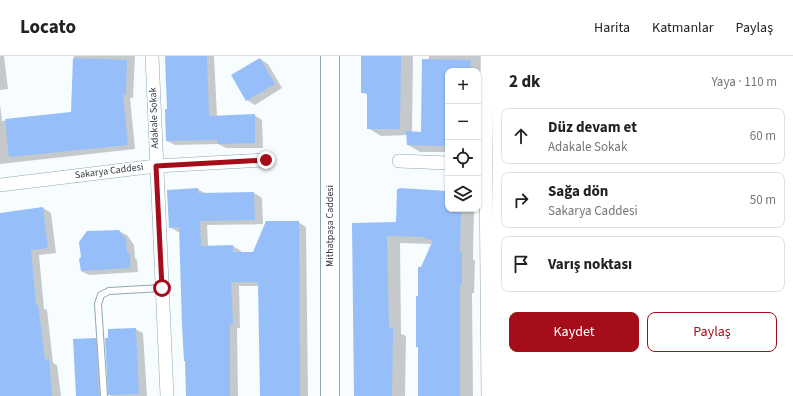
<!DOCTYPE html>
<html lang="tr">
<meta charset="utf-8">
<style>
body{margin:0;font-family:"Source Sans 3",sans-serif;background:#f2f2f2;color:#222}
.controls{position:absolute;right:12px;top:12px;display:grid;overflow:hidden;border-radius:8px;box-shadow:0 1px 3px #0004}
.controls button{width:36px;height:36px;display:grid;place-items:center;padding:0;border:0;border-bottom:1px solid #e0e0e0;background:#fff;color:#222;font:20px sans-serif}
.stop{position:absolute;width:12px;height:12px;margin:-9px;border:3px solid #a50d1a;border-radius:50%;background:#fff}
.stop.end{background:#a50d1a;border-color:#fff;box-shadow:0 1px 4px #0008}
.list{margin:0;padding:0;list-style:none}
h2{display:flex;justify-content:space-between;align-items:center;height:52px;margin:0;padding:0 16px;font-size:17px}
h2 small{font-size:13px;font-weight:400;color:#767676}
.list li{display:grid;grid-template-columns:26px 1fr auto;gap:12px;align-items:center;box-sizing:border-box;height:56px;margin:0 8px 8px;padding:0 8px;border:1px solid #e0e0e0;border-radius:8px}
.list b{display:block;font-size:15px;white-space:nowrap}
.list p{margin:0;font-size:13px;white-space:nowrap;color:#767676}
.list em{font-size:13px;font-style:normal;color:#767676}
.actions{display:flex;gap:8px;padding:12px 16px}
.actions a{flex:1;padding:9px 0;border:1px solid #a50d1a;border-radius:8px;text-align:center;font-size:14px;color:#a50d1a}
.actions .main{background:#a50d1a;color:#fff}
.icon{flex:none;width:22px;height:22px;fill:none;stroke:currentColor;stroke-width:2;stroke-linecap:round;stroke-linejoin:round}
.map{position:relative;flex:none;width:493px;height:340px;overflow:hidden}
header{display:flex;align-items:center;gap:24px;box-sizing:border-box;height:56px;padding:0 20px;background:#fff;border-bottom:1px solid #e0e0e0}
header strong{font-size:19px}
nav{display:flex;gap:22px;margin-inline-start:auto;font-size:14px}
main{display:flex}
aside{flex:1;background:#fff}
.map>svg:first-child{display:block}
</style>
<header>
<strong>Locato</strong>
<nav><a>Harita</a><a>Katmanlar</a><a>Paylaş</a></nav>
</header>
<main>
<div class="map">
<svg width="493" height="340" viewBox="0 0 493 340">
<rect width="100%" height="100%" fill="#f7fcfe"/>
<g fill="#0003">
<path d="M0,0H4L8,33L0,34Z"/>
<path d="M74,0H135L133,42H130L135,93L0,108V48L2,65L72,57Z"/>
<path d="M166,0H214L217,60L254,59L262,64L263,92H226L218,88L175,89L167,85L168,54Z"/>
<path d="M362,0H413L412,76L422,77L429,0H483L484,97H478V15H448V96H420L408,89V79L381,80L368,72V39L362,36Z"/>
<path d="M260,3L268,8L282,32L255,49L247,44Z"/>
<path d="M198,133L206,138L254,137L262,142L263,168L207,169L208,190H233L241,195V197H254L298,166L306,171L308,340H261L259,230H239L240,272H237L238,340H187L181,176H178L170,171Z"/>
<path d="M448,136V153H474L473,203L475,205L474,237H472L473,340H419V292L417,291L419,241L422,212L433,188L400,187L401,278L406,280L405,340H355L353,168L397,167Z"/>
<path d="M43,152L51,157L56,197L39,199L44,253L47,254L53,307L57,309L61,340H0V158Z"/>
<path d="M118,175L127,179L134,189L135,202L137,204L138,216L89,219L81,215L82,202Z"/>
<path d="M135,273L143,277L147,340H112L109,339Z"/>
<path d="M95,283L103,288L107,340H77Z"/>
</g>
<g fill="#96bef8">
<path d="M165,0H207L209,60L255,58V87L217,88V84L166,85L165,53H167Z"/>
<path d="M361,0H401L400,73H367V37H361Z"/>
<path d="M73,2L127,4L126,39H123L128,89L9,101L5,63L71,56Z"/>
<path d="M260,2L275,28L246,45L231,19Z"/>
<path d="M422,3L471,4L470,15H448V90L407,89L406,75L421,76Z"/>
<path d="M198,132V137L254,136L255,164L200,165L201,190L233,189V196H253L266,165H299L300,340H260L258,226H231L233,268H230V340H186L185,305H184L182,269L179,171L169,172L167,134Z"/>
<path d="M399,132L448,135V153H461L460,196H462V230H460V340H418V291H416V240H418V211H421L433,184L425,183V181L387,180L389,272H393L392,340H354L352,167L396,166L397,133H399Z"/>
<path d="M43,151L48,192L31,194L36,249L38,248L45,304L49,303L52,340H0V157Z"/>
<path d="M119,174L126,183L127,196L130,198V212L81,215L79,203L81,201L79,186L87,175Z"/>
<path d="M136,272L139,338L108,339L105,282H108V273Z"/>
<path d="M96,282L99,340H76L73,283Z"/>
</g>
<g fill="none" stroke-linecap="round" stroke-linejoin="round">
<g stroke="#8fa8b2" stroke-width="8">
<path id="lane" d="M104,340L98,248L101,239L109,235L162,232"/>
</g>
<g stroke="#8fa8b2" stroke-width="14">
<g id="street">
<path d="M152,0L167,340"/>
<path d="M487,0L486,109L488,340"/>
<path d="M399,105L448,107"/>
<path d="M0,129L156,110L265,104"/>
</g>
</g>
<g stroke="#8fa8b2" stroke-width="20">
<path id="secondary" d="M330,0V340"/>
</g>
<use href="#lane" stroke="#fff" stroke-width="6"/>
<use href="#street" stroke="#fff" stroke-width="13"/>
<use href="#secondary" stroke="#fff" stroke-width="18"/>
</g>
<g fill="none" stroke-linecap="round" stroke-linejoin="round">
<path stroke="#a50d1a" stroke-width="5" d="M162,232L156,110L266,104"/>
</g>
<g text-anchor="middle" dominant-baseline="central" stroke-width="3" stroke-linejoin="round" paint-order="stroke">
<g font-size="10" fill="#2f393e" stroke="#fff">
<text transform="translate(154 62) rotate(-92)">Adakale Sokak</text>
<text transform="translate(109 115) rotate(-7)">Sakarya Caddesi</text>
<text transform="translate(330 170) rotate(-90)">Mithatpaşa Caddesi</text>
</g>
</g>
</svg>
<div class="controls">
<button>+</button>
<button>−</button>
<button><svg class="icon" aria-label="locate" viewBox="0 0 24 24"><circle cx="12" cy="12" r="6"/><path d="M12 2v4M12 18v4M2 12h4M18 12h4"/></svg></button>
<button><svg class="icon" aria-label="layers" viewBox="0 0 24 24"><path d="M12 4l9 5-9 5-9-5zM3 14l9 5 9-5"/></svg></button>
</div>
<div class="stop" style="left:162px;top:232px"></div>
<div class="stop end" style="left:266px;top:104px"></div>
</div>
<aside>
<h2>2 dk<small>Yaya · 110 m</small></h2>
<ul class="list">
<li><svg class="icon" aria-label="ahead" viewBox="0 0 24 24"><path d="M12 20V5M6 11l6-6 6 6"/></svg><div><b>Düz devam et</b><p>Adakale Sokak</p></div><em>60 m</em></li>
<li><svg class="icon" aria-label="right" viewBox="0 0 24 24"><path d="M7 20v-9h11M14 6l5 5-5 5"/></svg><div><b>Sağa dön</b><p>Sakarya Caddesi</p></div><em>50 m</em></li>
<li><svg class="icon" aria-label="arrive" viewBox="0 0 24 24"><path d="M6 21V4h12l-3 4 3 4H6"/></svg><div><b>Varış noktası</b></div></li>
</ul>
<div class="actions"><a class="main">Kaydet</a><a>Paylaş</a></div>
</aside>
</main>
